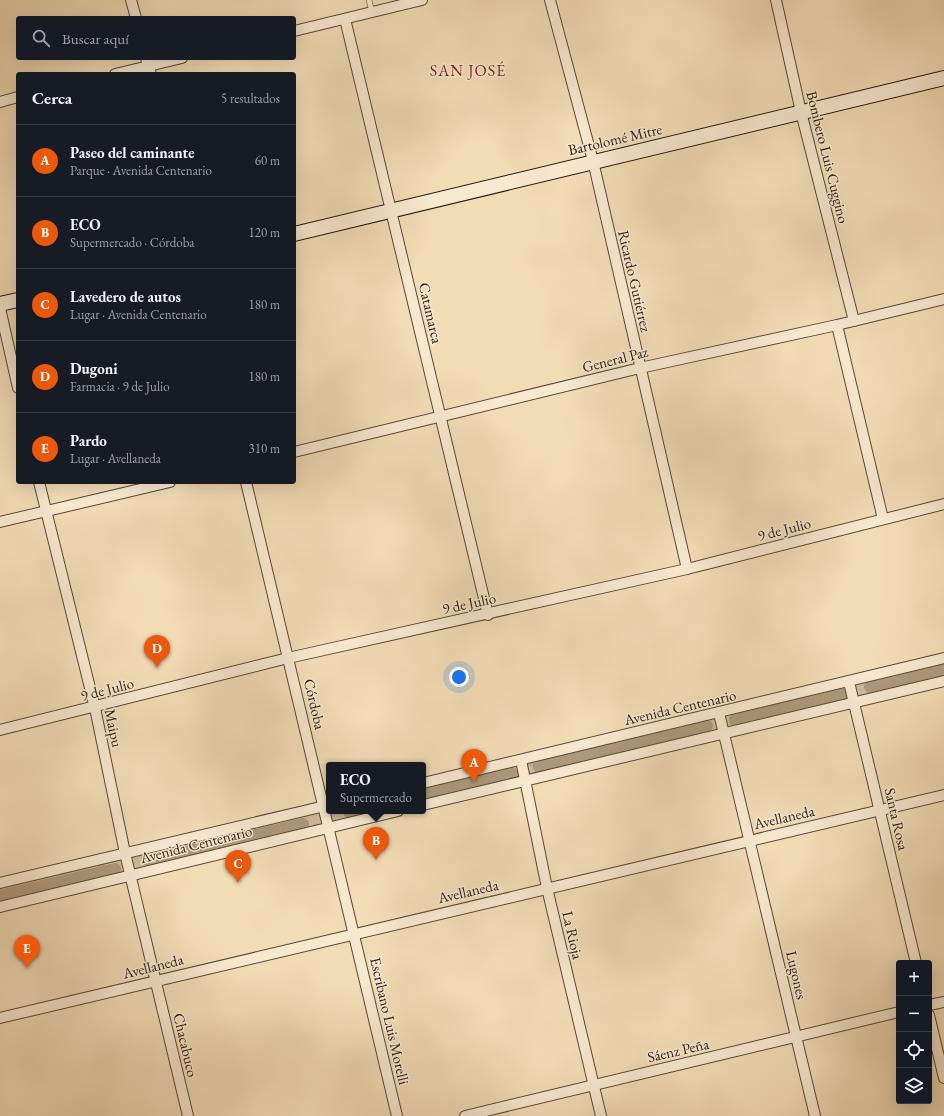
<!DOCTYPE html>
<html lang="es">
<meta charset="utf-8">
<style>
body{margin:0;font-family:"EB Garamond",serif;background:#20242c;color:#f1f3f6}
.controls{position:absolute;right:12px;bottom:12px;display:grid;overflow:hidden;border-radius:4px;box-shadow:0 4px 16px #0002}
.controls button{width:36px;height:36px;display:grid;place-items:center;padding:0;border:0;border-bottom:1px solid #363941;background:#171b24;color:#f1f3f6;font:20px sans-serif}
.you{position:absolute;left:459px;top:677px;width:14px;height:14px;margin:-10px;border:3px solid #fff;border-radius:50%;background:#1a73e8;box-shadow:0 0 0 6px #1a73e833}
.badge{display:grid;place-items:center;width:26px;height:26px;border-radius:50%;background:#ea580c;color:#fff;font-size:13px;font-weight:700}
.pin{position:absolute;translate:-50% -33px;filter:drop-shadow(0 1px 2px #0008)}
.pin::after{content:'';position:absolute;top:21px;width:14px;height:12px;background:inherit;clip-path:polygon(0 0,100% 0,50% 100%)}
.popup{position:absolute;left:326px;top:762px;width:100px;height:52px;box-sizing:border-box;display:grid;place-content:center;border-radius:4px;background:#171b24;filter:drop-shadow(0 1px 3px #0005);font-size:13px;white-space:nowrap;color:#9ea1a6}
.popup b{font-size:15px;color:#f1f3f6}
.popup::after{content:'';position:absolute;left:50%;top:100%;margin-left:-8px;border:8px solid transparent;border-top-color:#171b24}
.list{margin:0;padding:0;list-style:none}
h2{display:flex;justify-content:space-between;align-items:center;height:52px;margin:0;padding:0 16px;font-size:17px}
h2 small{font-size:13px;font-weight:400;color:#9ea1a6}
.list li{display:grid;grid-template-columns:26px 1fr auto;gap:12px;align-items:center;box-sizing:border-box;height:72px;padding:0 16px;border-top:1px solid #363941}
.list b{display:block;font-size:15px;white-space:nowrap}
.list p{margin:0;font-size:13px;white-space:nowrap;color:#9ea1a6}
.list em{font-size:13px;font-style:normal;color:#9ea1a6}
.icon{flex:none;width:22px;height:22px;fill:none;stroke:currentColor;stroke-width:2;stroke-linecap:round;stroke-linejoin:round}
.map{position:relative;flex:none;width:944px;height:1116px;overflow:hidden}
.search{position:absolute;background:#171b24;box-shadow:0 4px 16px #0002;left:16px;top:16px;width:280px;height:44px;display:flex;align-items:center;gap:10px;box-sizing:border-box;padding:0 14px;border-radius:4px;color:#9ea1a6;font-size:15px}
.panel{position:absolute;background:#171b24;box-shadow:0 4px 16px #0002;left:16px;top:72px;width:280px;height:412px;border-radius:4px}
.map>svg:first-child{display:block}
</style>
<div class="map">
<svg width="944" height="1116" viewBox="0 0 944 1116">
<defs>
<pattern id="park-tufts" width="24" height="20" patternUnits="userSpaceOnUse"><rect width="24" height="20" fill="#cfbb99"/><path d="M3 7l-1-3M5 7V3M7 7l1-3M15 17l-1-3M17 17v-4M19 17l1-3" fill="none" stroke="#b2a082"/></pattern>
</defs>
<rect width="100%" height="100%" fill="#f2dcb6"/>
<filter id="stains"><feTurbulence type="fractalNoise" baseFrequency=".005" numOctaves="4"/><feColorMatrix values="0 0 0 0 .2 0 0 0 0 .09 0 0 0 0 .02 0 0 0 .5 -.17"/></filter>
<radialGradient id="worn" r=".72"><stop offset=".6" stop-color="#630" stop-opacity="0"/><stop offset="1" stop-color="#630" stop-opacity=".3"/></radialGradient>
<g fill="url(#park-tufts)" stroke="#7a6a52">
<path d="M944,662V679L423,803V785Z"/>
<path d="M329,808V811H391L0,905V886Z"/>
</g>
<g fill="none" stroke-linecap="round" stroke-linejoin="round">
<g stroke="#ad997c" stroke-width="12">
<path d="M870,687L944,670"/>
<path d="M735,720L842,694"/>
<path d="M539,767L707,726"/>
<path d="M423,795L512,773"/>
<path d="M349,812L355,811"/>
<path d="M148,861L303,824"/>
<path d="M0,896L115,869"/>
</g>
<g stroke="#594935" stroke-width="6">
<path id="lane" d="M369,0L372,12"/>
</g>
<g stroke="#594935" stroke-width="12">
<g id="street">
<path d="M131,0L136,18"/>
<path d="M550,0L593,161L687,569"/>
<path d="M776,0L801,112L854,321"/>
<path d="M345,19C394,217 439,416 488,615"/>
<path d="M294,31L422,0"/>
<path d="M146,58L151,74"/>
<path d="M115,74L182,58"/>
<path d="M0,102L18,97"/>
<path d="M0,308L18,388"/>
<path d="M837,325L883,519"/>
<path d="M294,452L640,368L837,325L944,299"/>
<path d="M39,482L95,708L125,853L188,1116"/>
<path d="M246,482L397,1116"/>
<path d="M0,522L170,482"/>
<path d="M849,682L916,963"/>
<path d="M719,713L815,1116"/>
<path d="M0,730L288,658L687,569L944,504"/>
<path d="M521,760L547,888L601,1116"/>
<path d="M423,783L944,658"/>
<path d="M423,805L944,681"/>
<path d="M0,883L329,805"/>
<path d="M0,907L398,811"/>
<path d="M929,1005L944,1002"/>
<path d="M929,1015L944,1078"/>
<path d="M0,1018L944,795"/>
<path d="M465,1116L899,1012"/>
</g>
</g>
<g stroke="#26180a" stroke-width="16">
<g id="secondary">
<path d="M294,234L944,78"/>
<path d="M0,304L18,300"/>
</g>
</g>
<use href="#lane" stroke="#f7e8d0" stroke-width="5"/>
<use href="#street" stroke="#f7e8d0" stroke-width="10"/>
<use href="#secondary" stroke="#f7e8d0" stroke-width="14"/>
</g>
<g text-anchor="middle" dominant-baseline="central" stroke-width="3" stroke-linejoin="round" paint-order="stroke">
<g font-size="15" fill="#26180a" stroke="#f7e8d0">
<text transform="translate(615 139) rotate(-13)">Bartolomé Mitre</text>
<text transform="translate(828 157) rotate(76)">Bombero Luis Cuggino</text>
<text transform="translate(635 281) rotate(77)">Ricardo Gutiérrez</text>
<text transform="translate(431 313) rotate(77)">Catamarca</text>
<text transform="translate(615 359) rotate(-14)">General Paz</text>
<text transform="translate(784 529) rotate(-14)">9 de Julio</text>
<text transform="translate(469 603) rotate(-12)">9 de Julio</text>
<text transform="translate(107 689) rotate(-14)">9 de Julio</text>
<text transform="translate(315 704) rotate(77)">Córdoba</text>
<text transform="translate(680 707) rotate(-13)">Avenida Centenario</text>
<text transform="translate(114 728) rotate(78)">Maipu</text>
<text transform="translate(784 817) rotate(-13)">Avellaneda</text>
<text transform="translate(897 819) rotate(77)">Santa Rosa</text>
<text transform="translate(196 844) rotate(-14)">Avenida Centenario</text>
<text transform="translate(468 891) rotate(-13)">Avellaneda</text>
<text transform="translate(573 935) rotate(77)">La Rioja</text>
<text transform="translate(153 966) rotate(-14)">Avellaneda</text>
<text transform="translate(797 975) rotate(77)">Lugones</text>
<text transform="translate(390 1021) rotate(77)">Escribano Luis Morelli</text>
<text transform="translate(186 1045) rotate(77)">Chacabuco</text>
<text transform="translate(678 1050) rotate(-13)">Sáenz Peña</text>
</g>
<g font-size="16" letter-spacing="1" fill="#7a1f14" stroke="#f7e8d0">
<text x="468" y="70">SAN JOSÉ</text>
</g>
</g>
<rect width="100%" height="100%" filter="url(#stains)"/>
<rect width="100%" height="100%" fill="url(#worn)"/>
</svg>
<div class="controls">
<button>+</button>
<button>−</button>
<button><svg class="icon" aria-label="locate" viewBox="0 0 24 24"><circle cx="12" cy="12" r="6"/><path d="M12 2v4M12 18v4M2 12h4M18 12h4"/></svg></button>
<button><svg class="icon" aria-label="layers" viewBox="0 0 24 24"><path d="M12 4l9 5-9 5-9-5zM3 14l9 5 9-5"/></svg></button>
</div>
<div class="you"></div>
<div class="pin badge" style="left:474px;top:782px">A</div>
<div class="pin badge" style="left:376px;top:860px">B</div>
<div class="popup"><b>ECO</b>Supermercado</div>
<div class="pin badge" style="left:238px;top:883px">C</div>
<div class="pin badge" style="left:157px;top:668px">D</div>
<div class="pin badge" style="left:27px;top:968px">E</div>
<div class="search"><svg class="icon" aria-label="search" viewBox="0 0 24 24"><circle cx="10" cy="10" r="6"/><path d="M15 15l6 6"/></svg>Buscar aquí</div>
<section class="panel">
<h2>Cerca<small>5 resultados</small></h2>
<ul class="list">
<li><span class="badge">A</span><div><b>Paseo del caminante</b><p>Parque · Avenida Centenario</p></div><em>60 m</em></li>
<li><span class="badge">B</span><div><b>ECO</b><p>Supermercado · Córdoba</p></div><em>120 m</em></li>
<li><span class="badge">C</span><div><b>Lavedero de autos</b><p>Lugar · Avenida Centenario</p></div><em>180 m</em></li>
<li><span class="badge">D</span><div><b>Dugoni</b><p>Farmacia · 9 de Julio</p></div><em>180 m</em></li>
<li><span class="badge">E</span><div><b>Pardo</b><p>Lugar · Avellaneda</p></div><em>310 m</em></li>
</ul>
</section>
</div>
